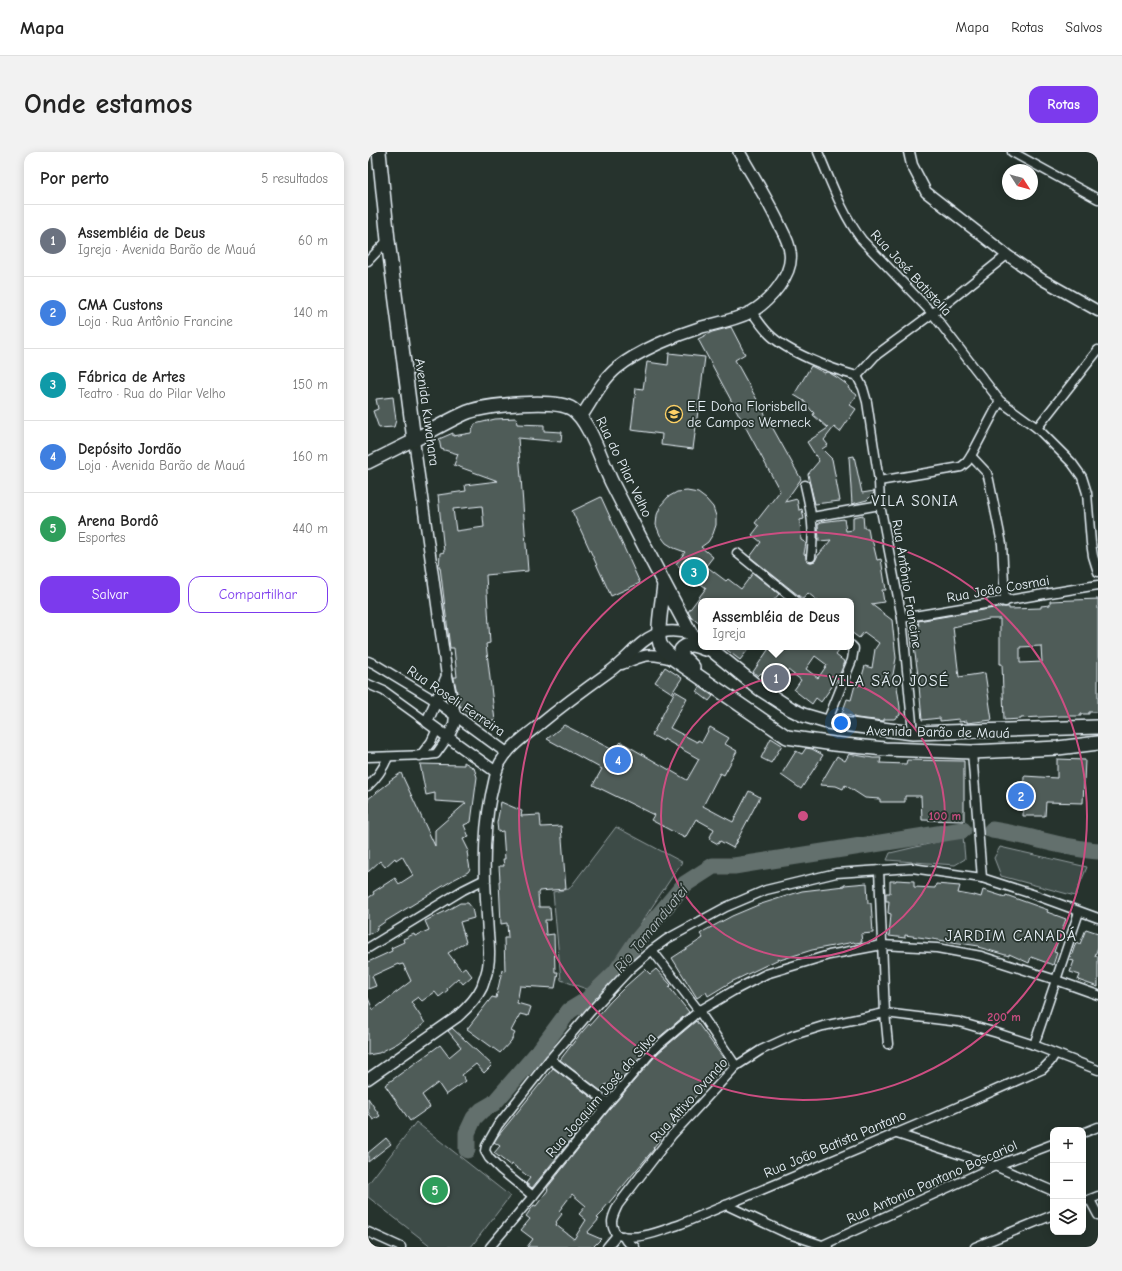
<!DOCTYPE html>
<html lang="pt">
<meta charset="utf-8">
<style>
body{margin:0;font-family:"Comic Neue",sans-serif;background:#f2f2f2;color:#222}
.controls{position:absolute;right:12px;bottom:12px;display:grid;overflow:hidden;border-radius:8px;box-shadow:0 2px 10px #0003}
.controls button{width:36px;height:36px;display:grid;place-items:center;padding:0;border:0;border-bottom:1px solid #e0e0e0;background:#fff;color:#222;font:20px sans-serif}
.compass{position:absolute;left:634px;top:12px;width:36px;height:36px;border-radius:50%;background:#fff;box-shadow:0 2px 10px #0003;rotate:126deg}
.you{position:absolute;left:473px;top:571px;width:14px;height:14px;margin:-10px;border:3px solid #fff;border-radius:50%;background:#1a73e8;box-shadow:0 0 0 6px #1a73e833}
.badge{display:grid;place-items:center;width:26px;height:26px;border-radius:50%;background:#7c3aed;color:#fff;font-size:13px;font-weight:700}
.pin{position:absolute;translate:-50% -50%;border:2px solid #fff;box-shadow:0 1px 4px #0006}
.popup{position:absolute;left:330px;top:446px;width:156px;height:52px;box-sizing:border-box;display:grid;place-content:center;border-radius:8px;background:#fff;filter:drop-shadow(0 1px 3px #0005);font-size:13px;white-space:nowrap;color:#767676}
.popup b{font-size:15px;color:#222}
.popup::after{content:'';position:absolute;left:50%;top:100%;margin-left:-8px;border:8px solid transparent;border-top-color:#fff}
.list{margin:0;padding:0;list-style:none}
h2{display:flex;justify-content:space-between;align-items:center;height:52px;margin:0;padding:0 16px;font-size:17px}
h2 small{font-size:13px;font-weight:400;color:#767676}
.list li{display:grid;grid-template-columns:26px 1fr auto;gap:12px;align-items:center;box-sizing:border-box;height:72px;padding:0 16px;border-top:1px solid #e0e0e0}
.list b{display:block;font-size:15px;white-space:nowrap}
.list p{margin:0;font-size:13px;white-space:nowrap;color:#767676}
.list em{font-size:13px;font-style:normal;color:#767676}
.actions{display:flex;gap:8px;padding:12px 16px}
.actions a{flex:1;padding:9px 0;border:1px solid #7c3aed;border-radius:12px;text-align:center;font-size:14px;color:#7c3aed}
.actions .main{background:#7c3aed;color:#fff}
.icon{flex:none;width:22px;height:22px;fill:none;stroke:currentColor;stroke-width:2;stroke-linecap:round;stroke-linejoin:round}
.map{position:relative;flex:none;width:730px;height:1095px;overflow:hidden;border-radius:12px}
header{display:flex;align-items:center;gap:24px;box-sizing:border-box;height:56px;padding:0 20px;background:#fff;border-bottom:1px solid #e0e0e0}
header strong{font-size:19px}
nav{display:flex;gap:22px;margin-inline-start:auto;font-size:14px}
.intro{display:flex;align-items:center;justify-content:space-between;box-sizing:border-box;height:96px;padding:0 24px}
h1{margin:0;font-size:28px}
.button{padding:10px 18px;border-radius:12px;background:#7c3aed;color:#fff;font-size:14px;font-weight:700}
main{display:flex;gap:24px;padding:0 24px}
aside{flex:1;background:#fff;border-radius:12px;box-shadow:0 2px 10px #0003}
.map>svg:first-child{display:block}
</style>
<header>
<strong>Mapa</strong>
<nav><a>Mapa</a><a>Rotas</a><a>Salvos</a></nav>
</header>
<div class="intro"><h1>Onde estamos</h1><a class="button">Rotas</a></div>
<main>
<aside>
<h2>Por perto<small>5 resultados</small></h2>
<ul class="list">
<li><span class="badge" style="background:#6b7280">1</span><div><b>Assembléia de Deus</b><p>Igreja · Avenida Barão de Mauá</p></div><em>60 m</em></li>
<li><span class="badge" style="background:#3f7fe0">2</span><div><b>CMA Custons</b><p>Loja · Rua Antônio Francine</p></div><em>140 m</em></li>
<li><span class="badge" style="background:#0f9aa8">3</span><div><b>Fábrica de Artes</b><p>Teatro · Rua do Pilar Velho</p></div><em>150 m</em></li>
<li><span class="badge" style="background:#3f7fe0">4</span><div><b>Depósito Jordão</b><p>Loja · Avenida Barão de Mauá</p></div><em>160 m</em></li>
<li><span class="badge" style="background:#2e9e5b">5</span><div><b>Arena Bordô</b><p>Esportes</p></div><em>440 m</em></li>
</ul>
<div class="actions"><a class="main">Salvar</a><a>Compartilhar</a></div>
</aside>
<div class="map">
<svg width="730" height="1095" viewBox="0 0 730 1095">
<rect width="100%" height="100%" fill="#26332d"/>
<filter id="ink" filterUnits="userSpaceOnUse"><feTurbulence type="fractalNoise" baseFrequency=".025" numOctaves="2"/><feDisplacementMap in="SourceGraphic" scale="8" xChannelSelector="R" yChannelSelector="G"/><feConvolveMatrix kernelMatrix="1 2 1 2 8 2 1 2 1" color-interpolation-filters="sRGB"/></filter>
<g filter="url(#ink)">
<g fill="#3e4b47" stroke="#939ea0">
<path d="M248,675L314,710L227,840L193,828L185,740L201,737Z"/>
<path d="M595,684L597,707L587,713L519,708L522,701Z"/>
<path d="M632,695L719,715L707,744L633,724L626,706Z"/>
<path d="M48,970L142,1044L103,1095H64L0,1045V1032Z"/>
</g>
<g fill="none" stroke-linecap="round" stroke-linejoin="round">
<g stroke="#636f6d" stroke-width="17">
<path d="M624,678C660,683 694,696 730,699"/>
<path d="M99,998V981L106,966L114,958L126,951L172,898L201,859L219,848L248,820L268,790L317,732L345,714H366L595,678"/>
</g>
</g>
<g fill="#505c59" stroke="#e8f1f8" fill-rule="evenodd">
<path d="M363,175L377,202L367,208L433,327L417,350L429,347L431,358L434,357L436,367L432,368L433,388L438,391L436,402L438,403V408L443,410L447,409L449,405L451,402H452V401L463,388L451,389L450,372L453,370L476,367L478,379L485,378V365L495,363L496,376H500L502,388L504,387L509,408L513,407L518,438H514L516,450L503,452L524,468L528,506L524,528L530,529L529,535L532,555V563L526,567H516V569L489,566L474,561L479,547L483,548L487,533L491,534L497,514L504,516L507,497L511,491L496,480L491,486L483,480V449H450L440,441L435,447L382,405L393,390L384,383L391,374L387,371L412,339L330,187L344,180Z"/>
<path d="M301,201L337,205L325,297L293,293L294,282L263,278L268,236L275,237L279,210L300,213Z"/>
<path d="M443,214L457,221L458,220H460L470,226L481,234L480,236L489,243L482,253L488,257L472,280L466,275L456,288L460,293L454,297L464,307L472,349L447,352L442,332L440,322L451,309L439,290L460,276L445,263L446,261L443,258L436,249L426,243Z"/>
<path d="M25,245L28,268L26,275L11,276L5,259L10,257L8,247Z"/>
<path d="M148,266L149,272L176,273V279L194,280L193,290L150,286L160,419L118,423L122,491L118,492L127,569H112L92,554L86,527V525H89L86,496H82L72,415H71L72,401L76,400L70,343L98,339L97,333L130,329L86,313L90,302L73,297L71,287L85,281V284L103,281L107,272L127,267ZM114,354L116,375L88,379L85,357Z"/>
<path d="M486,304L494,341L506,339V341L499,348L484,352L481,305Z"/>
<path d="M319,339L330,341L338,347L345,355L348,364V373L345,382L340,390L333,395L345,405L338,414L358,429L360,427L373,437L385,421L411,442L405,449H333V473L323,465L320,460L338,436L308,412L317,400L306,396L298,391L292,383L288,373L289,363L293,353L300,345L309,340Z"/>
<path d="M233,345L272,431L243,444L204,359Z"/>
<path d="M730,447V560H721V562H713V564H693L653,566V567L636,568L634,512H632V467H621L585,475L591,525L617,521L624,568L599,571V569L591,570V567L572,569V566L554,568L550,523L546,495H544L542,475L551,474L550,469L626,456H632L634,455H641V457L673,456V454L682,453V449ZM673,494L674,510L652,511V495Z"/>
<path d="M355,495H382L372,508Z"/>
<path d="M402,495H474L468,503L477,510L470,526L453,550L448,546L444,552L426,538L433,528L420,518L409,533L393,521L390,524L385,520ZM447,504L459,513L450,526L438,517Z"/>
<path d="M297,515L314,526L304,541L287,530Z"/>
<path d="M332,535L345,544L341,549L329,540Z"/>
<path d="M307,539L319,546L302,576L329,590L330,588L334,590L342,575L361,586L357,592L369,599L356,623L352,621L335,654L365,670L381,639L392,645L365,696L352,689L350,692L341,687L346,677L328,667L317,686L283,668L286,663L225,633L234,617L179,587L196,573L245,598L253,590L319,628L331,607L296,587L295,589L284,583Z"/>
<path d="M403,586L414,593L403,611L393,606Z"/>
<path d="M438,596L444,597L455,603L433,637L413,623L428,599L434,602Z"/>
<path d="M481,602L505,606H513L512,611L538,612L539,608L596,609V669L554,668L553,644H537V650H512V647L497,646L477,633L475,637L468,634L452,633L469,604L477,609Z"/>
<path d="M689,607L717,608L715,651L678,650L677,664H655L656,624L689,626Z"/>
<path d="M96,610L106,616L109,625L103,670L96,673L101,685L95,687L101,699L99,700L102,717L100,720L85,728L18,769L8,776L9,778L0,783V746L6,742L5,740L27,726L31,732L45,723L34,704L28,708L27,706L17,715L12,709L0,720V647L22,630L21,629L33,621L67,694V678L98,651L67,649V641L58,643L52,612L96,613Z"/>
<path d="M133,650L154,659L153,664L172,663L173,675L193,674L198,737L171,739L170,741L171,755H182L183,768H177L178,783L186,782L187,820H190L187,836L152,834L149,851L163,855L160,864L152,862L143,879L147,881L143,889L132,901L99,877L124,845L128,846L134,818L137,819L136,786H140L139,771L133,772L131,729H132L131,714H136L135,707H137L135,679L130,680L129,671Z"/>
<path d="M528,728L546,729V735L567,736L568,732L592,734L590,741L606,744V743L613,745L615,738L637,745L638,743L680,758L679,760L698,767L686,800L689,801L685,813L663,805L661,811L641,802V804L610,795L611,794L537,783V786L521,784L523,762L520,761L521,749H518V741H522V729H528Z"/>
<path d="M499,731L500,751H503L505,781L493,782L494,790L487,791L486,790L444,798L412,808L411,807L363,830L340,844L338,840L329,846L304,806L335,786L332,782L336,779L364,764L390,753L434,739L476,734V733Z"/>
<path d="M92,751H100L104,756L106,766L92,770L98,790L80,801L93,818L97,815L104,824L95,832L90,826L79,836L80,838L71,845L67,840L54,849L50,845L43,850L57,871L30,891L11,901L0,903V846L5,858L43,829L35,812L31,813L30,812L4,824L8,834L0,837V810L24,799L23,796L36,790L35,787L46,782L47,784L61,778L57,769L78,759Z"/>
<path d="M718,777L730,781V795L727,804H730V835L710,828L712,823L702,820L706,809L702,808L708,790L712,792Z"/>
<path d="M277,817L282,822L288,817L303,833L301,835L321,860L282,893L245,937L238,932L233,939L192,908L209,886L221,872L222,873L242,850L258,834Z"/>
<path d="M328,869L357,908L350,913L355,919L349,924L348,923L324,948L285,996L286,997L235,1058L236,1059L229,1066L231,1067L219,1081L233,1087L225,1095H159L165,1087L153,1078L162,1067L158,1064L166,1053L168,1054L180,1038L179,1036L241,958L290,901ZM204,1042L218,1054L211,1062L218,1068L206,1087L188,1073L189,1071L188,1070L194,1062L191,1059Z"/>
<path d="M84,876L124,913L116,921L108,912L94,923L98,929L78,943L70,931L54,943L62,955L42,969L17,933L72,893L81,905L93,895L80,879Z"/>
<path d="M185,916L232,952L164,1036L158,1031L162,1026L144,1012L143,1014L126,1001L132,994L126,990L130,984Z"/>
<path d="M0,946L12,964L5,968L0,960Z"/>
<path d="M18,986L23,992L0,1010V1001Z"/>
</g>
<g fill="none" stroke-linecap="round" stroke-linejoin="round">
<g stroke="#e8f1f8" stroke-width="11">
<g id="minor">
<path d="M450,0C463,30 474,62 494,88L564,161L632,249L669,276L704,311L714,325L719,341L723,391L725,404L730,420"/>
<path d="M644,0L730,47"/>
<path d="M0,109L20,88"/>
<path d="M384,160C389,167 394,175 401,182C419,200 463,217 489,224L495,236L499,250L511,329L512,353L534,466L545,581"/>
<path d="M489,224L507,204L584,147L639,103"/>
<path d="M669,276L730,198"/>
<path d="M603,304L619,321L621,328L634,392L637,450"/>
<path d="M511,329L593,315L599,310L603,304L632,249"/>
<path d="M437,333C443,359 447,378 443,405"/>
<path d="M444,365L512,353"/>
<path d="M369,401L428,449"/>
<path d="M534,466L730,433"/>
<path d="M0,509L7,512L68,549"/>
<path d="M0,532L16,539L59,570"/>
<path d="M459,570L484,508L486,496L483,493"/>
<path d="M604,600L614,726"/>
<path d="M52,604L63,590L69,577"/>
<path d="M0,605L60,603L68,602L80,585"/>
<path d="M0,634C10,625 15,617 20,605"/>
<path d="M511,718L517,861L520,892"/>
<path d="M0,796L95,738L117,727"/>
<path d="M284,798L331,859L368,914"/>
<path d="M666,893L711,760"/>
<path d="M182,907L240,951"/>
<path d="M526,981L627,1014L685,1039"/>
<path d="M715,981L730,975"/>
<path d="M165,1044L133,1018L121,1006L117,999L118,994L130,973L182,907L223,859L262,817L284,798L299,787L358,755L398,738L468,721L544,716L614,726L664,742L730,766"/>
<path d="M722,1048L730,1063"/>
<path d="M715,1050L730,1044"/>
<path d="M358,1053L418,1081L460,1095"/>
<path d="M0,1080L33,1095"/>
<path d="M249,1083C240,1071 245,1064 250,1053L304,983L368,914L393,898L426,883L455,874L517,861L591,870L629,881L666,893L730,918"/>
<path d="M249,1083C271,1089 292,1079 313,1072L567,965L675,917L682,910L687,902"/>
<path d="M255,1084L258,1089L267,1095"/>
<path d="M455,1093L627,1014L685,992"/>
<path d="M122,1095L165,1044L240,951L286,897L331,859L365,839L398,822L461,803L514,793L569,796L613,804L688,828L730,843"/>
<path d="M239,1095L249,1083"/>
<path d="M607,1095L685,1063"/>
</g>
</g>
<g stroke="#e8f1f8" stroke-width="13">
<g id="tertiary">
<path d="M541,0L544,13L558,40L639,103L675,128L730,159"/>
<path d="M46,288L79,524L87,563L86,573L80,585"/>
<path d="M254,512C275,503 281,500 304,507"/>
<path d="M79,524L59,570L128,620"/>
<path d="M68,549L87,563L139,601"/>
<path d="M0,927L89,865C98,857 109,846 114,835C116,829 119,821 120,815C122,804 121,792 120,782C119,764 118,747 117,730C116,700 117,672 123,643C126,632 127,620 132,611C141,595 157,584 171,573C194,554 217,537 241,520C271,498 280,470 323,482"/>
</g>
</g>
<g stroke="#e8f1f8" stroke-width="14">
<g id="secondary">
<path d="M213,265C224,249 234,228 249,216C270,199 308,183 334,175C350,171 367,168 383,160C401,150 426,122 422,100C421,90 416,82 412,74C400,48 385,25 371,0"/>
<path d="M0,311L46,288"/>
</g>
</g>
<g stroke="#e8f1f8" stroke-width="16">
<g id="primary">
<path d="M11,0L20,88L46,288C63,279 83,267 100,260C119,253 188,246 204,257C222,269 234,311 244,331C270,382 296,432 323,482L333,490"/>
<path d="M296,432C295,446 288,479 292,492C295,498 302,503 307,508L419,585L466,592L517,597L604,600L690,596L730,591"/>
<path d="M340,495L392,537L423,557L435,563L459,570L545,581L730,575"/>
<path d="M325,515L314,504L313,498C320,489 329,494 337,497"/>
</g>
</g>
<use href="#minor" stroke="#26332d" stroke-width="8"/>
<use href="#tertiary" stroke="#26332d" stroke-width="10"/>
<use href="#secondary" stroke="#26332d" stroke-width="11"/>
<use href="#primary" stroke="#26332d" stroke-width="13"/>
</g>
</g>
<g fill="none" stroke="#cc4e82" stroke-width="2">
<circle cx="435" cy="664" r="142"/>
<circle cx="435" cy="664" r="284"/>
</g>
<defs>
<g id="school-ring" transform="scale(0.9)"><circle r="9.5" fill="#26332d" stroke="#ffd166" stroke-width="1.5"/><path d="M0-5L7-2L0 1L-7-2ZM-4 1L0 2.5L4 1V4Q0 6-4 4Z" fill="#ffd166"/></g>
</defs>
<g fill-rule="evenodd">
<use href="#school-ring" x="306" y="262"/>
</g>
<g text-anchor="middle" dominant-baseline="central" stroke-width="3.5" stroke-linejoin="round" paint-order="stroke">
<g font-size="14" fill="#e8f1f8" stroke="#26332d">
<text transform="translate(543 121) rotate(47)">Rua José Batistella</text>
<text transform="translate(59 260) rotate(82)">Avenida Kuwahara</text>
<text transform="translate(256 315) rotate(64)">Rua do Pilar Velho</text>
<text transform="translate(539 432) rotate(81)">Rua Antônio Francine</text>
<text transform="translate(630 437) rotate(-10)">Rua João Cosmai</text>
<text transform="translate(88 549) rotate(34)">Rua Roseli Ferreira</text>
<text transform="translate(570 580) rotate(1)">Avenida Barão de Mauá</text>
<text transform="translate(233 943) rotate(-49)">Rua Joaquim José da Silva</text>
<text transform="translate(321 948) rotate(-48)">Rua Altivo Ovando</text>
<text transform="translate(467 992) rotate(-23)">Rua João Batista Pantano</text>
<text transform="translate(564 1030) rotate(-24)">Rua Antonia Pantano Boscariol</text>
</g>
<g font-size="14" fill="#e8f1f8" stroke="#26332d" text-anchor="start">
<text x="319" y="254">E.E Dona Florisbella<tspan x="319" dy="16">de Campos Werneck</tspan></text>
</g>
<g font-size="15" letter-spacing="1" fill="#e8f1f8" stroke="#26332d">
<text x="547" y="349">VILA SONIA</text>
</g>
<g font-size="15" font-style="italic" fill="#b3bdc0" stroke="#26332d">
<text transform="translate(283 777) rotate(-51)">Rio Tamanduateí</text>
</g>
<g font-size="16" letter-spacing="1" fill="#e8f1f8" stroke="#26332d">
<text x="521" y="529">VILA SÃO JOSÉ</text>
<text x="643" y="784">JARDIM CANADÁ</text>
</g>
</g>
<circle cx="435" cy="664" r="6" fill="#cc4e82" stroke="#26332d" stroke-width="2"/>
<g font-size="12" text-anchor="middle" font-weight="bold" fill="#cc4e82" stroke="#26332d" stroke-width="3.5" stroke-linejoin="round" paint-order="stroke">
<text x="577" y="668">100 m</text>
<text x="636" y="869">200 m</text>
</g>
</svg>
<div class="controls">
<button>+</button>
<button>−</button>
<button><svg class="icon" aria-label="layers" viewBox="0 0 24 24"><path d="M12 4l9 5-9 5-9-5zM3 14l9 5 9-5"/></svg></button>
</div>
<svg class="compass" viewBox="-18 -18 36 36"><path d="M0-13l5 13h-10z" fill="#e53935"/><path d="M0 13l5-13h-10z" fill="#767676"/></svg>
<div class="you"></div>
<div class="pin badge" style="left:408px;top:526px;background:#6b7280">1</div>
<div class="popup"><b>Assembléia de Deus</b>Igreja</div>
<div class="pin badge" style="left:653px;top:644px;background:#3f7fe0">2</div>
<div class="pin badge" style="left:326px;top:420px;background:#0f9aa8">3</div>
<div class="pin badge" style="left:250px;top:608px;background:#3f7fe0">4</div>
<div class="pin badge" style="left:67px;top:1038px;background:#2e9e5b">5</div>
</div>
</main>
